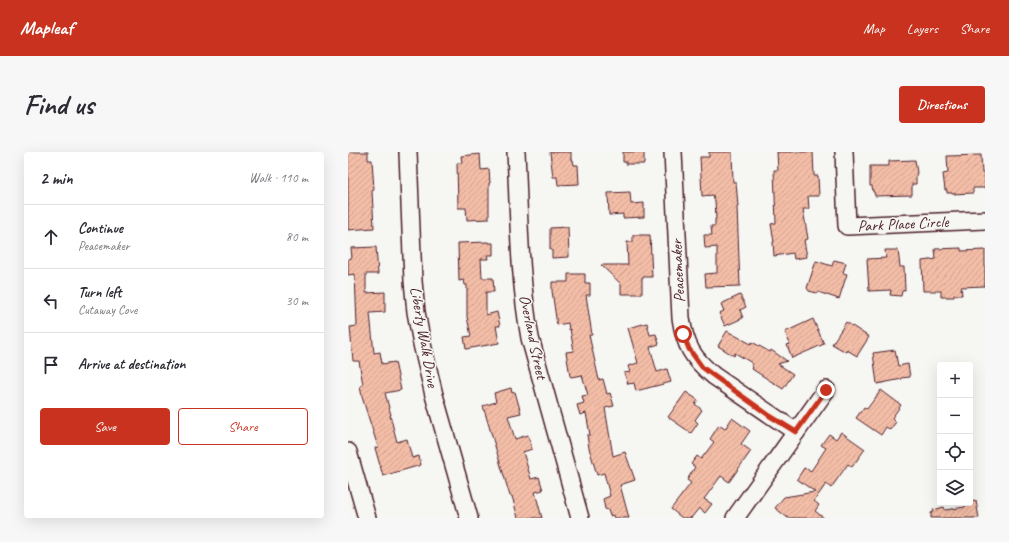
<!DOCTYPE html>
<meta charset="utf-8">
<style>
body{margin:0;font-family:Caveat,sans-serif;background:#f7f7f7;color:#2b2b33}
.controls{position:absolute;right:12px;bottom:12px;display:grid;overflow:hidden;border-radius:4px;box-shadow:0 4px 16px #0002}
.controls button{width:36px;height:36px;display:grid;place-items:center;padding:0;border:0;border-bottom:1px solid #e1e1e2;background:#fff;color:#2b2b33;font:20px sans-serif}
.stop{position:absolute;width:12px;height:12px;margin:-9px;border:3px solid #c8321e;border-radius:50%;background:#fff}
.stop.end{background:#c8321e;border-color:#fff;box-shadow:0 1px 4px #0008}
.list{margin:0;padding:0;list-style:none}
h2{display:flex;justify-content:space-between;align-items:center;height:52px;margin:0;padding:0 16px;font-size:17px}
h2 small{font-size:13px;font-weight:400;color:#7c7c81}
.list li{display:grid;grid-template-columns:26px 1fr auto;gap:12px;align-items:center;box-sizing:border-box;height:64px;padding:0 16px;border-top:1px solid #e1e1e2}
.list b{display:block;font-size:15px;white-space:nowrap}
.list p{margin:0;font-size:13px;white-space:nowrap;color:#7c7c81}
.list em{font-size:13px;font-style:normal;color:#7c7c81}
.actions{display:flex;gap:8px;padding:12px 16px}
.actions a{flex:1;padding:9px 0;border:1px solid #c8321e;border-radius:4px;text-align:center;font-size:14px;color:#c8321e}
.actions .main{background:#c8321e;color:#fff}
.icon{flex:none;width:22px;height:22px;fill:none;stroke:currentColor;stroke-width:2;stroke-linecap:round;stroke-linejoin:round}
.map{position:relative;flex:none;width:637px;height:366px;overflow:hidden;border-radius:4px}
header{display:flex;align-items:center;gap:24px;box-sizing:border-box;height:56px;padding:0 20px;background:#c8321e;color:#fff}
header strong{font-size:19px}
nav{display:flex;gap:22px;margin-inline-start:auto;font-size:14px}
.intro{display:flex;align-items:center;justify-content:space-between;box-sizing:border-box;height:96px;padding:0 24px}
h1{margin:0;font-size:28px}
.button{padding:10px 18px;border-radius:4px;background:#c8321e;color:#fff;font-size:14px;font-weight:700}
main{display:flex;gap:24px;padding:0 24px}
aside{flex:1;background:#fff;border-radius:4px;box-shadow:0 4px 16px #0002}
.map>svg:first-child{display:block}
</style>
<header>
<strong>Mapleaf</strong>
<nav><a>Map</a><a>Layers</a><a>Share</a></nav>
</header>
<div class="intro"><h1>Find us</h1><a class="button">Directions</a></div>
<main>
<aside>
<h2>2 min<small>Walk · 110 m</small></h2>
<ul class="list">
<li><svg class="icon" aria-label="ahead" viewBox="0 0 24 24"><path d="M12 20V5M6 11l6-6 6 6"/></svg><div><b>Continue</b><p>Peacemaker</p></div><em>80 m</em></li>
<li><svg class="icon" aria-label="left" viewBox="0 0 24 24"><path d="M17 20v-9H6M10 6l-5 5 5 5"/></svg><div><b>Turn left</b><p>Cutaway Cove</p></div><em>30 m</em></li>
<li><svg class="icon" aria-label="arrive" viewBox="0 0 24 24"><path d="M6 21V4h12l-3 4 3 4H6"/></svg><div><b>Arrive at destination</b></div></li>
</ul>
<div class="actions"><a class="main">Save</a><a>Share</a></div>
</aside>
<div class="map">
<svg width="637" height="366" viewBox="0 0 637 366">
<defs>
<pattern id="building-hatch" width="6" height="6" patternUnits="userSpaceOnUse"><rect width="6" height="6" fill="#f3bda7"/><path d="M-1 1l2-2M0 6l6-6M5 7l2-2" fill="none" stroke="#d2a290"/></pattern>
</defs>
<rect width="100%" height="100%" fill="#f6f6f2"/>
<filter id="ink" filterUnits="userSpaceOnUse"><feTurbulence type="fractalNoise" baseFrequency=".025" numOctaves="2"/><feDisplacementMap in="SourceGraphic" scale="8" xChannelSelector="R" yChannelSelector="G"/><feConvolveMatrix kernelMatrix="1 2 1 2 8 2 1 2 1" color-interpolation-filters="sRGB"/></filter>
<g filter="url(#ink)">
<g fill="url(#building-hatch)" stroke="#4a1f2b">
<path d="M0,0H20V8H24L26,38L24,39L26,76L0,78Z"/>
<path d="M202,0H223V8H225L226,13H230L231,32L210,33L209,25H205Z"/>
<path d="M275,0H296V12H278V10H275Z"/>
<path d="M361,0H384L385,30H388L390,54L389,55L392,134L358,135L357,122L369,121V95L357,96L356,83H364L363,74H367V67H368L367,48H366L365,43L354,44L352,5H361Z"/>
<path d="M429,0H465L466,24H470L471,44H460L461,57H455L460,87L456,88L459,105L446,107L445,101L426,104L425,90H426L423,72L428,71L426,18H430Z"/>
<path d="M132,2L133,18L141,17L142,31H141V67L119,68L118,56H110L109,11H114L113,4Z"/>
<path d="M633,3L634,21H637V36H625V41L604,42V41H599V38H597L595,22L600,21L599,4Z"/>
<path d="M567,8L569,21L568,23V32H564V43L527,44L526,40H525L524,34H522V14H541V9Z"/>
<path d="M282,40L283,52L296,51V65L275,66V62L261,63L260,41Z"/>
<path d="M220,75L221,105L204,106V98H202V76Z"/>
<path d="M285,83H302L304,125H294V142H273V132L253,113H280L279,90H285Z"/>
<path d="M140,90V91H145V103H139L140,107H133L134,126H145L146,140H138V163L149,160L152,174H148L151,191L118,197L116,185L123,184L119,165V133H117L116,128L111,129L110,91Z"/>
<path d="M28,95L30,122H18V141L37,140V160L22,161L26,201L32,200L34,212L47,210L53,238L37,241L43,263H42L49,290L59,287L64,306L71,304L73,313L35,324L27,296L30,295L14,245L12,234L15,233L11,209H5L2,175L9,174L7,122L0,123V107L4,106L3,96Z"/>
<path d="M613,96V99L637,98V134L613,135L614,143H606V145H593V139H575L574,109L588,107L587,97Z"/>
<path d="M537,98H550L552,115H556L557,138L554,139L553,144L542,143L543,138L521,139L519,107L538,106Z"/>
<path d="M486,108L498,111L495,121L499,122L491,147L470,140L469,141L461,139L459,136L468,109L484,114Z"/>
<path d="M220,122H237V131H242V143H238L244,183H241L251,228L255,227L259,242L262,241L266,254L257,256L265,304L277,300L287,328L272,333L281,366H266L265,363L262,364L260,358L257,357L255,347L262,344L256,321L249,323L241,296L239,283H242L238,261L232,263L229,253L236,251L234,244L240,243L234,223L223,225L222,224L218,200L226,199L222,177L221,178L220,171L209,173L204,139V130H220Z"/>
<path d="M392,143L398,155L392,158L395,166L377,174L371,161L376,159L373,152Z"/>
<path d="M465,167L476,192L444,206L439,193L442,192L437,180Z"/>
<path d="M498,170L521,185L509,204L499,198L498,200L484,192Z"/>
<path d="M299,171L302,183L308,182L311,192L302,195L309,220L319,217L323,230L288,239L286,231L280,232L276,221L282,220L280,214L290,211L280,176Z"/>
<path d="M379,179L403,192L404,190L422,200L423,198L439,209L430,212L445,222L435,237L404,217L405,215L403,213L404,211L387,201L386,204L370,194Z"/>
<path d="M547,198L550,214L560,212L562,225L553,226L554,227L529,232L525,201Z"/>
<path d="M163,236L164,241L167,240L173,261L160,264L167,287L180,283L184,297L175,300L183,327L191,325L195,338L187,340L194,366H170L164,344H162L135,254L148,250L146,241Z"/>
<path d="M533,238L553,253L544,266L548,270L542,278L538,275L533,283L508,266L516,255L519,257Z"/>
<path d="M338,240L350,248L347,252L354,258L347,268L350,271L343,281L320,265Z"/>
<path d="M384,266L402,279L393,292L403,299L381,330L373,324L356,347L364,352L357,361L351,356L343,366H334L323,357L343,331L339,328L347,315L343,312L349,304L353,307L366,290L362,287L371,273L377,277Z"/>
<path d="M493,280L517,297L504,315L500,312L483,336L478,332L466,349L471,353L467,359L476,366H440L427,356L436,345L467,340L449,327L456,316L458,317L459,316L463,319L478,296L473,293L481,282L488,287Z"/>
<path d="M628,349L631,366H583V361L586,360L585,358L596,355L597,358L617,355V351H622V350Z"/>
</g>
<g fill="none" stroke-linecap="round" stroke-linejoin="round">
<g stroke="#4a1f2b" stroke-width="20">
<g id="minor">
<path d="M60,0L65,129L68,160L74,192L86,243L121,366"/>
<path d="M168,0C171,62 171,125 182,186L232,366"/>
<path d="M325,0L333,166C337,193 344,206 366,224L448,280"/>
<path d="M496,0L499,74L637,68"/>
<path d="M0,300L19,366"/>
<path d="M387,366L478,238"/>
</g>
</g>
<use href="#minor" stroke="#f6f6f2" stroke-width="17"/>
</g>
</g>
<g fill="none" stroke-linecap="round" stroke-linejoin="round" filter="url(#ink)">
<path stroke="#c8321e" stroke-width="5" d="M335,182L341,197L354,215L366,224L422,264L448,280L478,238"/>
</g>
<g text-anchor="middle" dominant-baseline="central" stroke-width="3" stroke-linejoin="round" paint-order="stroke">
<g font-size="16" fill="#4a1f2b" stroke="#f6f6f2">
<text transform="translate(555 72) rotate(-3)">Park Place Circle</text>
<text transform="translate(330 119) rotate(-93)">Peacemaker</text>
<text transform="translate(76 185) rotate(80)">Liberty Walk Drive</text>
<text transform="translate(185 185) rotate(78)">Overland Street</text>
</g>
</g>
</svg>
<div class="controls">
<button>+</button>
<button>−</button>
<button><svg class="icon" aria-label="locate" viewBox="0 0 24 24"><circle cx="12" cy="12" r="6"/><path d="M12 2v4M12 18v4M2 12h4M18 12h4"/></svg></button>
<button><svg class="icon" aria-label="layers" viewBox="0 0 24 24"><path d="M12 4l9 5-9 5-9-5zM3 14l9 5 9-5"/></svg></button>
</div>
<div class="stop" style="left:335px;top:182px"></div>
<div class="stop end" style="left:478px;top:238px"></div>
</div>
</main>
